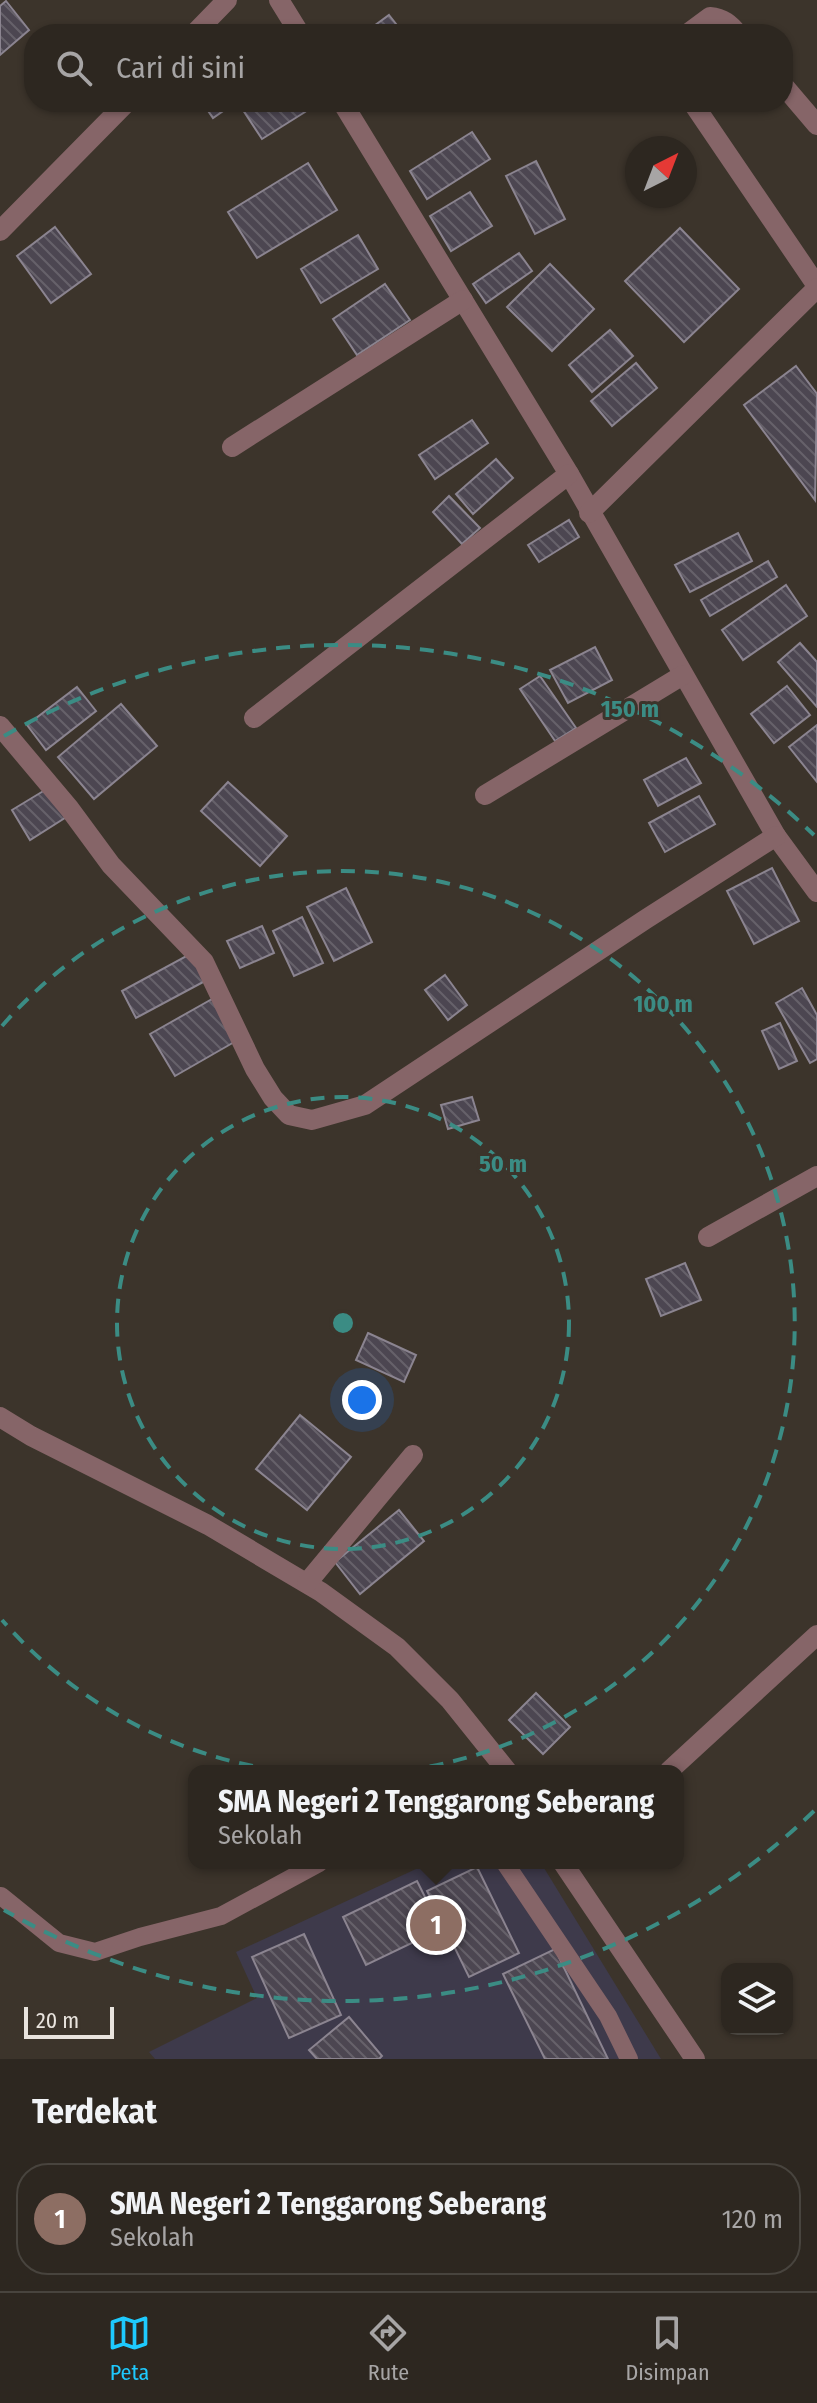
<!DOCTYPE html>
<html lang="id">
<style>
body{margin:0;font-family:"Fira Sans Condensed",sans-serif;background:#39332d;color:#f1f3f6}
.controls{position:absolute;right:24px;bottom:24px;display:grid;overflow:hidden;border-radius:16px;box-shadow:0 2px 6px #0004}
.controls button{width:72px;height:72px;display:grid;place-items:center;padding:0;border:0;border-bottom:2px solid #48443e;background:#2d2720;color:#f1f3f6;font:40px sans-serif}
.compass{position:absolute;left:625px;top:136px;width:72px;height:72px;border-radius:50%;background:#2d2720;box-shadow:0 2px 6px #0004;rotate:42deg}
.scale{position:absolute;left:24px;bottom:20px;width:90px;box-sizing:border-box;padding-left:8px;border:4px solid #e9e4de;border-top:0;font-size:22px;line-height:28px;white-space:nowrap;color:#e9e4de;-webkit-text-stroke:6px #3c342b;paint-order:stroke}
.you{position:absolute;left:362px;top:1400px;width:28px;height:28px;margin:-20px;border:6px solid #fff;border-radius:50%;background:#1a73e8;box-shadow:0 0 0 12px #1a73e833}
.badge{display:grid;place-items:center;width:52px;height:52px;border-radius:50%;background:#1ec9fd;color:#fff;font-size:26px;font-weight:700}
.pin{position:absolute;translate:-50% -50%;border:4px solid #fff;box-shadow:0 2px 8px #0006}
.popup{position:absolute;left:188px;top:1765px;width:496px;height:104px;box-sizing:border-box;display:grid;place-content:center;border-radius:16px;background:#2d2720;filter:drop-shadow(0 2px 6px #0005);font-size:26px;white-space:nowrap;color:#a7a5a5}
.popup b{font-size:30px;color:#f1f3f6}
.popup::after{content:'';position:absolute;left:50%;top:100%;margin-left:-16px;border:16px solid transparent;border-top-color:#2d2720}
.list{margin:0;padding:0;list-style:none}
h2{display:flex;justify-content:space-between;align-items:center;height:104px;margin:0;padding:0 32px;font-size:34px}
h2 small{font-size:26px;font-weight:400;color:#a7a5a5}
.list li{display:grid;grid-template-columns:52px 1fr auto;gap:24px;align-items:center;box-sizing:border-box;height:112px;margin:0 16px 16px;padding:0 16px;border:2px solid #48443e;border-radius:32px}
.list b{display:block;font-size:30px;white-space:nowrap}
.list p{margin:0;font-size:26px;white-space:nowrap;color:#a7a5a5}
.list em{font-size:26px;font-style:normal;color:#a7a5a5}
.icon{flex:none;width:44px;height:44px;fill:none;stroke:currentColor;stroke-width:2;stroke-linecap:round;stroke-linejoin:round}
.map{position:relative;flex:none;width:817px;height:2059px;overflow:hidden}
.search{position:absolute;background:#2d2720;box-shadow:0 2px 6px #0004;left:24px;right:24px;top:24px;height:88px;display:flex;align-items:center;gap:20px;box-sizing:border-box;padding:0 28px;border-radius:32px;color:#a7a5a5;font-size:30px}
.sheet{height:232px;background:#2d2720}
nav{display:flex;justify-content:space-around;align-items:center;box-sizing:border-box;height:112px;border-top:2px solid #48443e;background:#2d2720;font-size:22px;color:#a7a5a5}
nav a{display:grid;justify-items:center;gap:4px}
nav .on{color:#1ec9fd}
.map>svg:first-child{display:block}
</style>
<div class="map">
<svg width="817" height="2059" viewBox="0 0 817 2059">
<defs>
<pattern id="building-back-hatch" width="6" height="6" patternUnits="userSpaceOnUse" patternTransform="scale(2)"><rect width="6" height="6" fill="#4c4651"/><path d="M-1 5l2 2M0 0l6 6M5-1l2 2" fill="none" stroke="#66616a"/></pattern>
</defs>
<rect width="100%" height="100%" fill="#3c342b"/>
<path fill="#3e3a4b" d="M429,1863H541L661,2059H155L149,2052L257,1998L236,1952Z"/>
<g fill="url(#building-back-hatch)" stroke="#8b8490" stroke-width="2">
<path d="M6,1L29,30L0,55V6Z"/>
<path d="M389,15L400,29L393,34H380L374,26Z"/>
<path d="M202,102H236L213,118Z"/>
<path d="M249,102H299L305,112L262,139L241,107Z"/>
<path d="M472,132L490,159L427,199L410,171Z"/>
<path d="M536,161L565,219L535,234L506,176Z"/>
<path d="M308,163L337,210L257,258L228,212Z"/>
<path d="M470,192L492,226L451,251L430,216Z"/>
<path d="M55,227L91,274L51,303L17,256Z"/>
<path d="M680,228L739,289L684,342L625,281Z"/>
<path d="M358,235L378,269L321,303L301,269Z"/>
<path d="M519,253L532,271L486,303L473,284Z"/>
<path d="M550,264L594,309L552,351L507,307Z"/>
<path d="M385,284L410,320L357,355L333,319Z"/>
<path d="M610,330L633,356L592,392L569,365Z"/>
<path d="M636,363L657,388L612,426L591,401Z"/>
<path d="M796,366L817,394L815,500L744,405Z"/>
<path d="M472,420L488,443L435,479L419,455Z"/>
<path d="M496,459L513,478L473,514L456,494Z"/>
<path d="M449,496L480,528L462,544L433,512Z"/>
<path d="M569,520L579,537L539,562L528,545Z"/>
<path d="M738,533L752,561L690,592L675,565Z"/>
<path d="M768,561L777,577L710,616L701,600Z"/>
<path d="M786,585L807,616L743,660L722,630Z"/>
<path d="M800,643L817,662V707L778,662Z"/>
<path d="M595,647L612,680L568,703L550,670Z"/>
<path d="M540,676L576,728L555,741L520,689Z"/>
<path d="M787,686L810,715L774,743L751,714Z"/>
<path d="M77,687L96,711L46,750L27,725Z"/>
<path d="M121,704L157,746L94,799L58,757Z"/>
<path d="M817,725V782L789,747Z"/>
<path d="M686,758L701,783L658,806L644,780Z"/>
<path d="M228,782L287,836L260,866L201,811Z"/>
<path d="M50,787L68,816L30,840L12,810Z"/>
<path d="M699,796L715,824L665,852L649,823Z"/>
<path d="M772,868L799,921L754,944L727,891Z"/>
<path d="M346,888L372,942L334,961L307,907Z"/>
<path d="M302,917L323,963L294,976L273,931Z"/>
<path d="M262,926L274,953L240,968L227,941Z"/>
<path d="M190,954L205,981L136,1018L122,991Z"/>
<path d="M445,975L467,1005L448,1020L425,990Z"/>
<path d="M802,988L817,1015V1059L810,1063L776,1003Z"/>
<path d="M212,999L236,1041L175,1076L150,1034Z"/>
<path d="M780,1023L797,1061L779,1069L762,1031Z"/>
<path d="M472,1097L479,1120L448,1129L441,1105Z"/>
<path d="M685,1263L701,1300L661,1316L646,1279Z"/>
<path d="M368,1333L416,1355L404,1382L356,1360Z"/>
<path d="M300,1415L351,1457L307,1510L256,1469Z"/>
<path d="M399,1510L424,1541L360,1594L335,1562Z"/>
<path d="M536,1693L570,1727L543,1754L509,1720Z"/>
<path d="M477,1867L519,1953L469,1977L427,1891Z"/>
<path d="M417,1881L441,1929L366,1965L343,1917Z"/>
<path d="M304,1934L341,2015L289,2038L252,1957Z"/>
<path d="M555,1949L608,2059H545L503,1974Z"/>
<path d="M349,2017L382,2056L379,2059H317L309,2050Z"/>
</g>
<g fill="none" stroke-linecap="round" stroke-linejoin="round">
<g stroke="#866568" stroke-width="18">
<path d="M505,1863L608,2016L629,2059"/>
<path d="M1,1896L59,1943L95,1952L140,1937L221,1916L319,1863"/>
</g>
<g stroke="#866568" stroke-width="20">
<path d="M279,0L300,34"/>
<path d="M194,34L227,0"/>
<path d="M687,34L710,17C723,18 730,24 738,34"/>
<path d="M783,85L817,125"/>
<path d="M342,102L569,474L776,836L817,892"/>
<path d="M692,102L817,286"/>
<path d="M0,231L127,102"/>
<path d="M232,447L463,300"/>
<path d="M589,513L817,288"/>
<path d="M254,718L569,474"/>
<path d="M0,726L69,808L111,865L204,962L255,1069L273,1098L289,1115L312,1120L365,1105L646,919L776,836"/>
<path d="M485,795L683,675"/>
<path d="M708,1237L817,1176"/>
<path d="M0,1417L31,1436L208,1525L321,1592L397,1647L450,1700L507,1771"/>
<path d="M307,1583L413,1455"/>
<path d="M669,1771L817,1635"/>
<path d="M563,1863L695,2059"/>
</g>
</g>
<g fill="none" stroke="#3b8c84" stroke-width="4" stroke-dasharray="14 10">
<circle cx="343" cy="1323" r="226"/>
<path d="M2 1026A452 452 0 1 1 2 1620"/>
<path d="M814 1811A678 678 0 0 1 4 1910M4 736A678 678 0 0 1 814 835"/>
</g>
<circle cx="343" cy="1323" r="12" fill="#3b8c84" stroke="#3c342b" stroke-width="4"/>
<g font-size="24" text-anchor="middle" font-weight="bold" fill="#3b8c84" stroke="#3c342b" stroke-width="6" stroke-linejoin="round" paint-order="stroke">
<text x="630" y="717">150 m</text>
<text x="663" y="1012">100 m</text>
<text x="503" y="1172">50 m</text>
</g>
</svg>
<div class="controls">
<button><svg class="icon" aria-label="layers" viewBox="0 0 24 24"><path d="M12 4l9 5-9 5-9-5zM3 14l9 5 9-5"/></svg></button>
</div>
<svg class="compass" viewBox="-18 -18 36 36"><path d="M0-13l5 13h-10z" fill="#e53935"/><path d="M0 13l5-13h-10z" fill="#a7a5a5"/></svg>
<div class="scale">20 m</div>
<div class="you"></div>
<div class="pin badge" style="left:436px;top:1925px;background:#8d6e63">1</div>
<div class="popup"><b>SMA Negeri 2 Tenggarong Seberang</b>Sekolah</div>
<div class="search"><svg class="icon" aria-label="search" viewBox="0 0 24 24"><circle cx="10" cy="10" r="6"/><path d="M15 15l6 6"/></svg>Cari di sini</div>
</div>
<section class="sheet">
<h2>Terdekat<small></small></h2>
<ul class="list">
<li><span class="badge" style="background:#8d6e63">1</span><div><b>SMA Negeri 2 Tenggarong Seberang</b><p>Sekolah</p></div><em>120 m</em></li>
</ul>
</section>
<nav>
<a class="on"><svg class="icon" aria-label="map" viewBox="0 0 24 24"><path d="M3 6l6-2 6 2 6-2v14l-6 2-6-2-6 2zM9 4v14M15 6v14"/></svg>Peta</a>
<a><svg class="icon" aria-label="directions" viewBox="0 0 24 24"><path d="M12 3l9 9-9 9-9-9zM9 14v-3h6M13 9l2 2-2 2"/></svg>Rute</a>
<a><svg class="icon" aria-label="saved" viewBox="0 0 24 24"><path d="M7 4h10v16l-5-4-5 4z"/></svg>Disimpan</a>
</nav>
